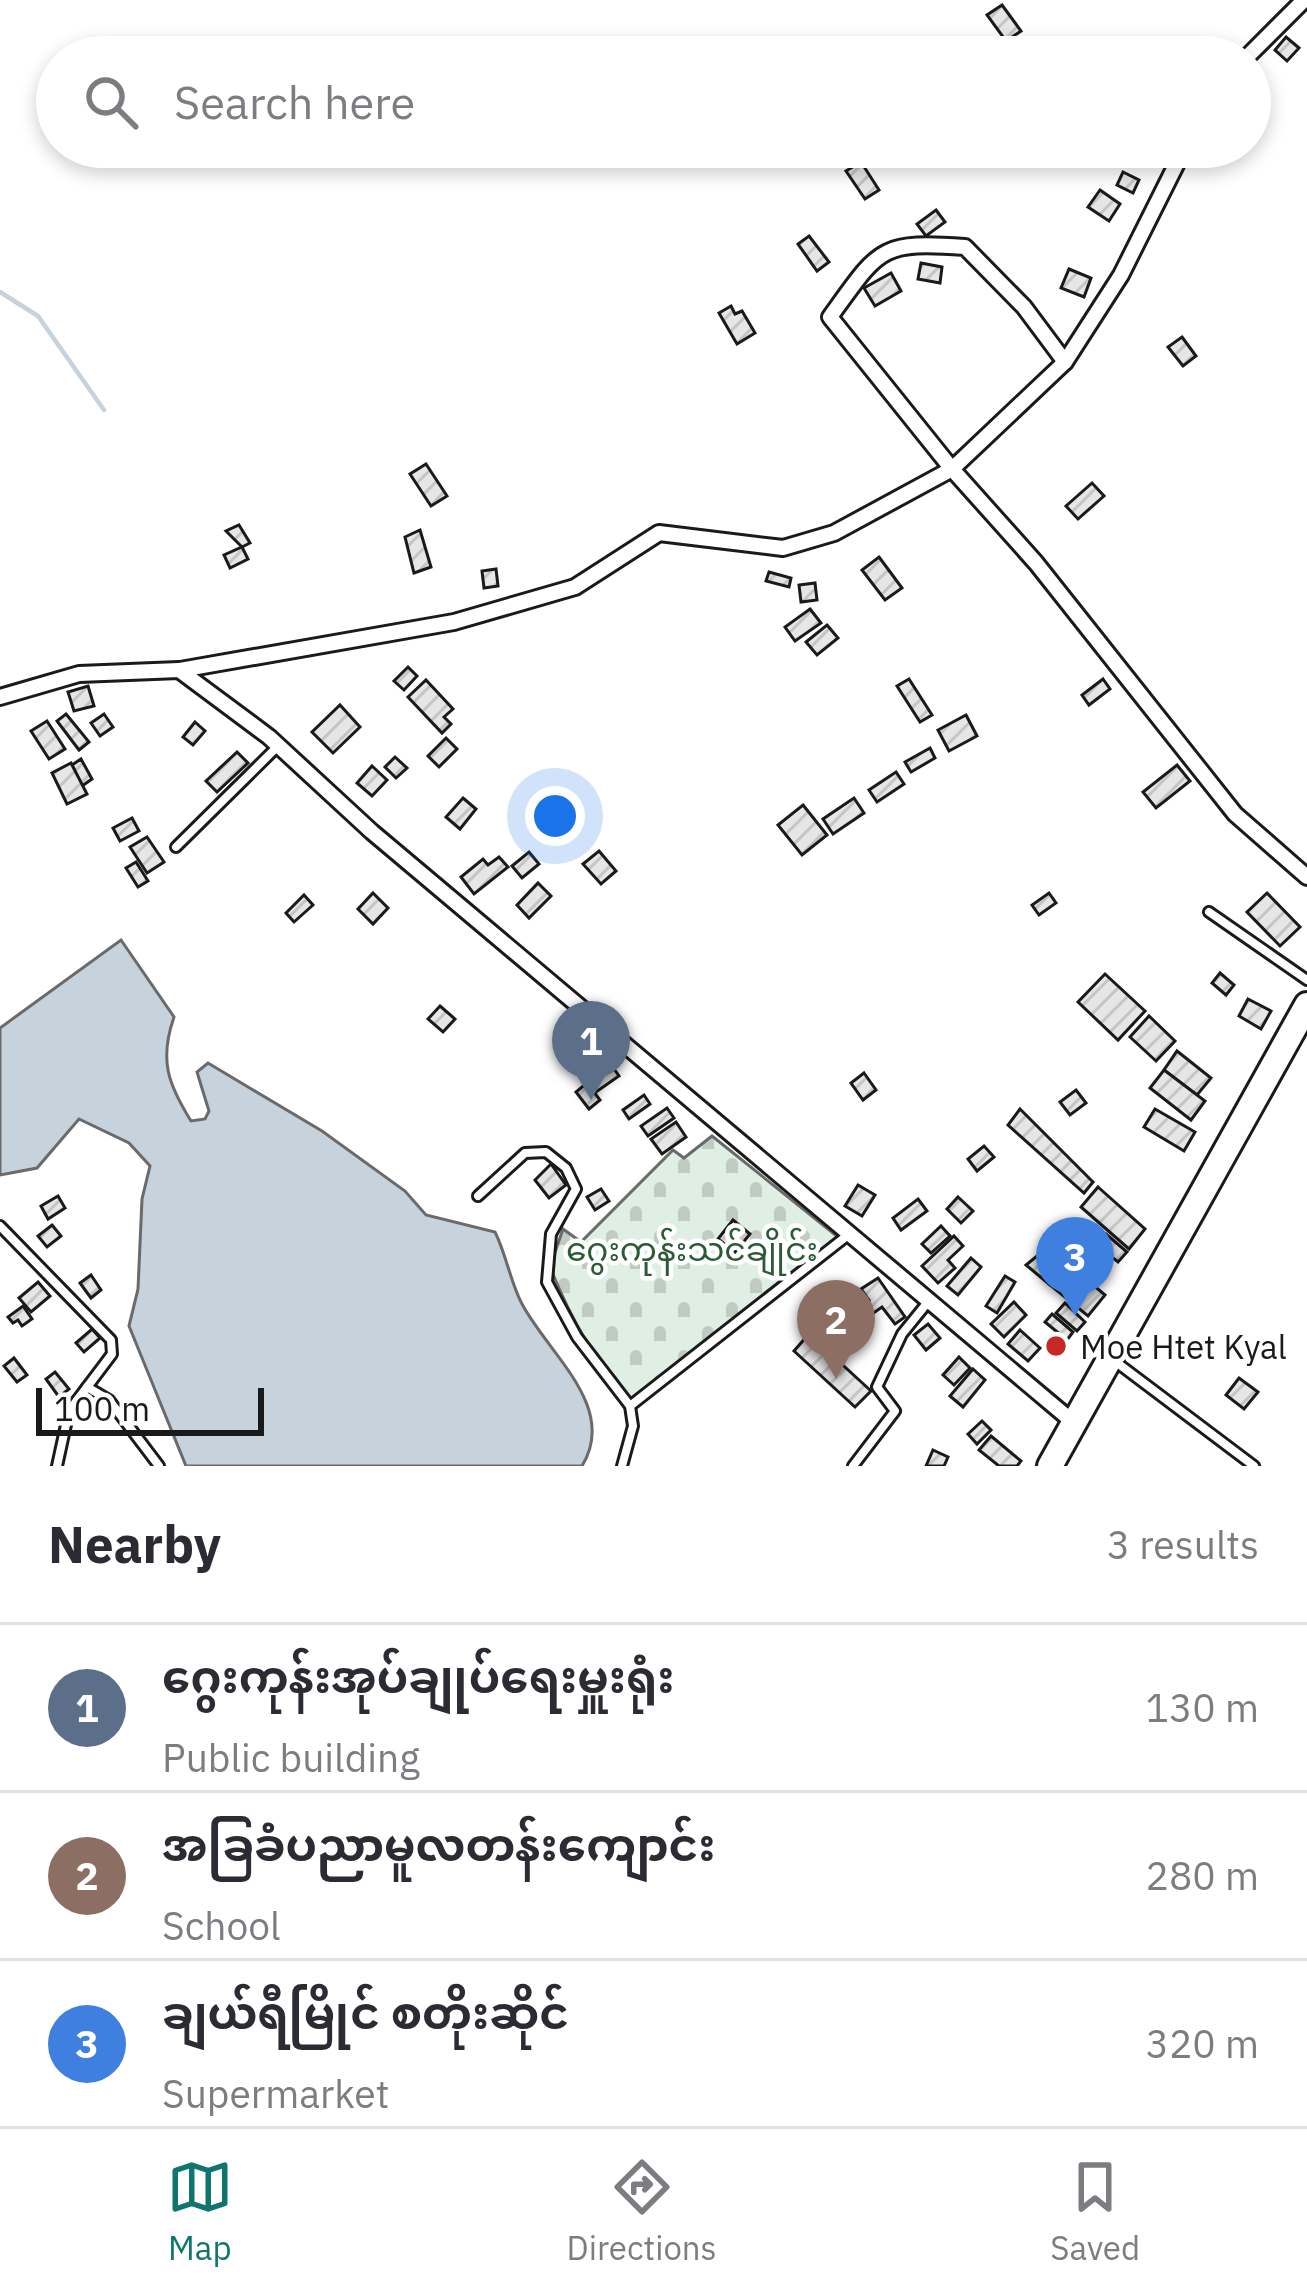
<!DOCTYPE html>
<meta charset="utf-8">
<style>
body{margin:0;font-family:"IBM Plex Sans","Noto Sans Myanmar",sans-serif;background:#f7f7f7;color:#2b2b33}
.scale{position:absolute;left:36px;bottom:30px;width:228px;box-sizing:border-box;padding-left:12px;border:6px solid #1a1a1a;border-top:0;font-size:33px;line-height:42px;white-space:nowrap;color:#1a1a1a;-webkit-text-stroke:9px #fff;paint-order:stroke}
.you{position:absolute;left:555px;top:816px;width:42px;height:42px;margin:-30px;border:9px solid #fff;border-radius:50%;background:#1a73e8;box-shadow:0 0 0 18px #1a73e833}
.badge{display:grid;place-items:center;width:78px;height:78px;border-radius:50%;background:#0f766e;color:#fff;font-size:39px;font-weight:700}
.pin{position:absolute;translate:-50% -99px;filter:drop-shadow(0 3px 6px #0008)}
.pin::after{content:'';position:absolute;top:63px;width:42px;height:36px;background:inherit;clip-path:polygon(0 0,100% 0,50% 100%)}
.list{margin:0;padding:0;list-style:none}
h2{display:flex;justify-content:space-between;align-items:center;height:156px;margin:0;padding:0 48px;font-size:51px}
h2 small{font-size:39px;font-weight:400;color:#7c7c81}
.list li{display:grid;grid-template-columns:78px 1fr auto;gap:36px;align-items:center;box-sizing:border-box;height:168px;padding:0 48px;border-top:3px solid #e1e1e2}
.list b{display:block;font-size:45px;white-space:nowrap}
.list p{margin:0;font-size:39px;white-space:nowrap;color:#7c7c81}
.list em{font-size:39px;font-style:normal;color:#7c7c81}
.icon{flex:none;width:66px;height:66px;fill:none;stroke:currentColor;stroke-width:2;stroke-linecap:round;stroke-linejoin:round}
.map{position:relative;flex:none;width:1307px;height:1466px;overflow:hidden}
.search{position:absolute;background:#fff;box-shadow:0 6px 18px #0003;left:36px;right:36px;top:36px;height:132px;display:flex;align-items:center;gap:30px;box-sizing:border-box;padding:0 42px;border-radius:66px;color:#7c7c81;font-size:45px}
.sheet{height:660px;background:#fff}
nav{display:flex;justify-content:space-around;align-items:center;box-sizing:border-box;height:168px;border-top:3px solid #e1e1e2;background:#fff;font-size:33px;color:#7c7c81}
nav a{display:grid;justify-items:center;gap:6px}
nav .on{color:#0f766e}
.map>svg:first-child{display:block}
</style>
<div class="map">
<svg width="1307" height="1466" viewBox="0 0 1307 1466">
<defs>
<pattern id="cemetery-stones" width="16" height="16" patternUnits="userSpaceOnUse" patternTransform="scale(3)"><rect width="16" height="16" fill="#e0efe3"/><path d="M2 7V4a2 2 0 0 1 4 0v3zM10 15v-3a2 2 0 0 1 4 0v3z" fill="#c0ccc2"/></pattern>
<pattern id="building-hatch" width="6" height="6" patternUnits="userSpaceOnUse" patternTransform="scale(3)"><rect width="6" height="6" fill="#e6e6e6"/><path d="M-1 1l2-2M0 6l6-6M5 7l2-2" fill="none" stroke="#c5c5c5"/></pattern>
</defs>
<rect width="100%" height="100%" fill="#fff"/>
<path fill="url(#cemetery-stones)" stroke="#6a6a6a" stroke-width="3" d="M712,1136L838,1237L632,1400C594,1361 570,1317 550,1267L563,1229L581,1242L673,1150L684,1158Z"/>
<path fill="#c6d2dc" stroke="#6a6a6a" stroke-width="3" d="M121,940L174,1017C159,1060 168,1084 191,1121L205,1119L209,1111L197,1072L208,1063L322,1131L405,1191L426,1215L495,1232C506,1254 510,1280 521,1302C546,1352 619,1406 582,1466H186L129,1326L138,1289L142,1199L150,1166L129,1143L79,1119L37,1168L0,1175V1028Z"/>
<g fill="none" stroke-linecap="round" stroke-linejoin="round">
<path stroke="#c6d2dc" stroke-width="4.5" d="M0,292L38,316L104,410"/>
</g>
<g fill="url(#building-hatch)" stroke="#1a1a1a" stroke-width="3">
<path d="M1002,5L1021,31L1006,41L987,15Z"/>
<path d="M1286,37L1299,48L1287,61L1275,50Z"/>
<path d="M861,162L879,190L865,199L846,171Z"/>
<path d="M1123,172L1139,180L1133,193L1117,185Z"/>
<path d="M1100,190L1120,204L1109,221L1088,207Z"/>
<path d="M936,210L945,222L926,236L917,224Z"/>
<path d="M809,236L829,262L817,271L798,244Z"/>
<path d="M921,263L942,267L940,283L918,279Z"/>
<path d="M1069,269L1091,278L1084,297L1061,288Z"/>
<path d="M891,273L901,291L875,306L864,288Z"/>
<path d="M731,306L735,314L742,311L755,333L737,344L719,313Z"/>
<path d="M1182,337L1196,356L1183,366L1168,347Z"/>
<path d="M426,464L447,496L431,506L410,474Z"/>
<path d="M1092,483L1104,496L1078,519L1066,506Z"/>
<path d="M239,525L250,543L242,547L226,531Z"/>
<path d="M420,530L431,567L414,573L405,537Z"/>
<path d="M242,547L248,559L230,568L224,555Z"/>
<path d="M879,557L902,588L885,600L862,570Z"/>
<path d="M496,569L498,586L484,588L482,571Z"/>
<path d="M769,572L791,578L789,587L766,581Z"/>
<path d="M815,583L817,600L801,602L799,585Z"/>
<path d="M810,609L821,623L795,641L785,627Z"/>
<path d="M827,625L838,638L817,655L806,642Z"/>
<path d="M408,667L417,676L404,690L394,681Z"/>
<path d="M909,679L932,715L920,722L897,686Z"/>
<path d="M1103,679L1110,689L1089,705L1082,695Z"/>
<path d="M426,680L453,709L444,717L451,724L442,733L408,697Z"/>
<path d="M88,686L94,706L74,711L68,692Z"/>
<path d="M340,705L360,727L333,753L312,732Z"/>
<path d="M66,714L89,742L79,750L57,721Z"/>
<path d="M104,714L113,727L100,736L91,723Z"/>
<path d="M966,715L977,736L949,751L938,730Z"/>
<path d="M47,721L65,749L49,759L31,731Z"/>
<path d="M195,722L205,731L193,745L183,737Z"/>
<path d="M446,738L457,749L439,767L428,756Z"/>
<path d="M930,748L935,758L911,772L905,762Z"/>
<path d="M237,752L248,763L217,792L206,781Z"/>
<path d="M395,757L407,768L396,778L385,767Z"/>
<path d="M81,759L92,779L82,786L72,765Z"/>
<path d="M71,763L87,794L67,804L52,773Z"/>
<path d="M1177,765L1190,781L1156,808L1143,792Z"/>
<path d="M372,766L387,780L372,796L357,783Z"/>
<path d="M896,772L904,784L877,802L869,790Z"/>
<path d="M463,798L476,809L460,829L446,817Z"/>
<path d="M854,798L864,813L833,834L823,819Z"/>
<path d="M803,805L827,835L802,855L778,825Z"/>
<path d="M132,818L139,831L120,841L113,828Z"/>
<path d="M147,837L164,862L147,873L130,847Z"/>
<path d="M599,851L616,871L601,884L583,864Z"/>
<path d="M529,852L539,864L522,878L512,866Z"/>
<path d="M499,857L508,867L474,894L461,877L483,859L488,865Z"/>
<path d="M136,862L148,881L138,887L126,868Z"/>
<path d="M538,883L551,896L529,918L517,905Z"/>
<path d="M373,893L388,908L373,924L358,909Z"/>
<path d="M1049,893L1056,903L1039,915L1032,905Z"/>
<path d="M1267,893L1300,927L1280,946L1247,912Z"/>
<path d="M304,895L313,905L294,922L286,913Z"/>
<path d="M1220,973L1234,985L1226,995L1212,983Z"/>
<path d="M1105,974L1145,1011L1118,1040L1078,1002Z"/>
<path d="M1248,999L1271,1011L1261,1029L1239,1016Z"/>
<path d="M440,1006L455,1019L443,1032L428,1019Z"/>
<path d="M1149,1016L1175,1041L1156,1061L1130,1037Z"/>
<path d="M1177,1051L1211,1078L1197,1095L1164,1070Z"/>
<path d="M609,1062L619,1076L596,1092L583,1073Z"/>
<path d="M1164,1070L1205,1101L1191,1120L1150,1088Z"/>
<path d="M864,1073L876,1090L863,1100L851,1083Z"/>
<path d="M587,1083L600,1100L589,1109L576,1092Z"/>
<path d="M1076,1090L1086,1103L1070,1115L1060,1102Z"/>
<path d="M644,1095L650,1104L629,1119L623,1110Z"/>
<path d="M667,1108L674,1118L648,1136L641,1126Z"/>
<path d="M1020,1109L1093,1182L1084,1193L1008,1125Z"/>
<path d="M1155,1109L1195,1132L1184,1151L1144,1127Z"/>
<path d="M676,1122L686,1137L662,1154L651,1139Z"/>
<path d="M984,1146L994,1157L977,1171L968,1159Z"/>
<path d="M551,1164L566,1185L549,1198L535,1180Z"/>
<path d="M858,1185L875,1195L862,1216L845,1206Z"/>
<path d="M1098,1187L1145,1229L1129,1249L1081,1207Z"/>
<path d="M601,1189L609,1201L595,1210L587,1197Z"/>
<path d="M58,1196L65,1208L48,1219L41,1206Z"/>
<path d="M958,1197L973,1211L961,1223L947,1209Z"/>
<path d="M918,1199L927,1211L901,1230L893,1218Z"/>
<path d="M733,1220L750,1234L735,1252L718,1239Z"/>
<path d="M1083,1220L1101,1236L1088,1250L1070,1234Z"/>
<path d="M52,1225L61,1236L47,1247L38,1236Z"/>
<path d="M941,1226L950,1236L931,1253L922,1244Z"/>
<path d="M1106,1234L1127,1252L1118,1262L1097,1245Z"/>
<path d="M954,1236L963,1246L948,1260L955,1268L938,1283L922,1266Z"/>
<path d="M1048,1247L1062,1266L1049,1284L1026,1265Z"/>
<path d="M1082,1256L1100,1273L1091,1283L1072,1267Z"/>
<path d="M971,1258L981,1267L958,1295L947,1286Z"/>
<path d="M1066,1262L1105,1295L1088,1316L1049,1284Z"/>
<path d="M91,1275L101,1290L91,1298L80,1283Z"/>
<path d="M1005,1276L1015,1282L997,1313L986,1306Z"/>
<path d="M878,1278L905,1317L895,1324L882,1307L865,1319L857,1308L869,1300L861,1289Z"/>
<path d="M38,1282L50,1296L31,1312L19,1298Z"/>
<path d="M1014,1302L1026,1315L1004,1337L991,1324Z"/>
<path d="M1065,1303L1085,1322L1077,1331L1056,1313Z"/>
<path d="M23,1306L32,1319L22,1326L18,1320L13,1323L8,1317Z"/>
<path d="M1052,1314L1073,1332L1067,1340L1045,1322Z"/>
<path d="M928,1324L940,1338L926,1350L914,1335Z"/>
<path d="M92,1329L100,1338L84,1352L76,1343Z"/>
<path d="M1020,1330L1040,1348L1028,1361L1008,1344Z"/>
<path d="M809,1334L871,1391L855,1407L794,1351Z"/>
<path d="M959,1357L970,1368L954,1385L943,1375Z"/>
<path d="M14,1358L27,1375L17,1382L4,1366Z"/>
<path d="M973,1369L985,1380L963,1407L950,1396Z"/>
<path d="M55,1372L69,1389L59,1397L46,1379Z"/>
<path d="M1239,1378L1258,1392L1244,1409L1226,1395Z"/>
<path d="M982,1421L991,1430L977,1444L968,1434Z"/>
<path d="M991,1436L1021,1461L1017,1466H999L979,1450Z"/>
<path d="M933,1450L948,1457L944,1466H926Z"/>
</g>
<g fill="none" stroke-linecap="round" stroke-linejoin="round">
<g stroke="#1a1a1a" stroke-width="14">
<g id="service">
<path d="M176,847L277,747"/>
<path d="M1209,912L1307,980"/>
<path d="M478,1196L525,1153L546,1152L566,1168L576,1189L551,1234L547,1282L577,1337L630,1406L633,1426L622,1466"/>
<path d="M0,1226L111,1340L112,1354L69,1411L57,1466"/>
<path d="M1116,1362L1254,1466"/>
<path d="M87,1387L109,1400L159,1466"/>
<path d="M630,1406L848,1235"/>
<path d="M853,1466L895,1411L877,1387L902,1334L928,1302"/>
</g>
</g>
<g stroke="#1a1a1a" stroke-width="20">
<g id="minor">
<path d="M1247,57L1304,0"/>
<path d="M1065,362L1024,307L965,247C879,241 880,248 830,317L952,469L1036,563L1235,814L1307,877"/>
<path d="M180,670L454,622L575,587L659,533L783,548L834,533L952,469L1065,362L1121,275L1185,147"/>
<path d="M0,697L79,674L179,670L269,737L372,832L1073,1422"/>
</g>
</g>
<g stroke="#1a1a1a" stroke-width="30">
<path id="trunk" d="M1050,1466L1307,1005"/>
</g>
<use href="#service" stroke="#fff" stroke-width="8"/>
<use href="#minor" stroke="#fff" stroke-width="14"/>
<use href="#trunk" stroke="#fff" stroke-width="24"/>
</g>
<circle fill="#c62828" stroke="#fff" stroke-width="4.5" cx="1056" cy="1346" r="12"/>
<g text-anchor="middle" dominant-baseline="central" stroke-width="9" stroke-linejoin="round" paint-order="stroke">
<g font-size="33" fill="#2b5a34" stroke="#fff">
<text x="692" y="1248">ဂွေးကုန်းသင်ချိုင်း</text>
</g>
<g font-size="33" fill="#1a1a1a" stroke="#fff" text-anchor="start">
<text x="1080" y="1346">Moe Htet Kyal</text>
</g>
</g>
</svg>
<div class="scale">100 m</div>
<div class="you"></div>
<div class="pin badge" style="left:591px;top:1100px;background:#5c6f8a">1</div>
<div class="pin badge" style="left:836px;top:1379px;background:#8d6e63">2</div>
<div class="pin badge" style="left:1075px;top:1316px;background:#3f7fe0">3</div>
<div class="search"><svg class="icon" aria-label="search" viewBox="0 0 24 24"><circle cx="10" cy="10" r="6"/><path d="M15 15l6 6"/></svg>Search here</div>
</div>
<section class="sheet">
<h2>Nearby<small>3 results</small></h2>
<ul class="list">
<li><span class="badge" style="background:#5c6f8a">1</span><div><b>ဂွေးကုန်းအုပ်ချုပ်ရေးမှူးရုံး</b><p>Public building</p></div><em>130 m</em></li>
<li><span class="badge" style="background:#8d6e63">2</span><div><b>အခြခံပညာမူလတန်းကျောင်း</b><p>School</p></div><em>280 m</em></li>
<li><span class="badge" style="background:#3f7fe0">3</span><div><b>ချယ်ရီမြိုင် စတိုးဆိုင်</b><p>Supermarket</p></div><em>320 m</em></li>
</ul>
</section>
<nav>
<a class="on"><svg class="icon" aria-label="map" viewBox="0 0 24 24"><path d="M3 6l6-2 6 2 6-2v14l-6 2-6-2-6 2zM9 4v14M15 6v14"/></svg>Map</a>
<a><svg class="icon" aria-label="directions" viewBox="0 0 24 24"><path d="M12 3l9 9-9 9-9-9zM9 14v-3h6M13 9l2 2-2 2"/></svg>Directions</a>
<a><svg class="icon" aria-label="saved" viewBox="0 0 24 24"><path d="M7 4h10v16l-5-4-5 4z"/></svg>Saved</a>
</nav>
